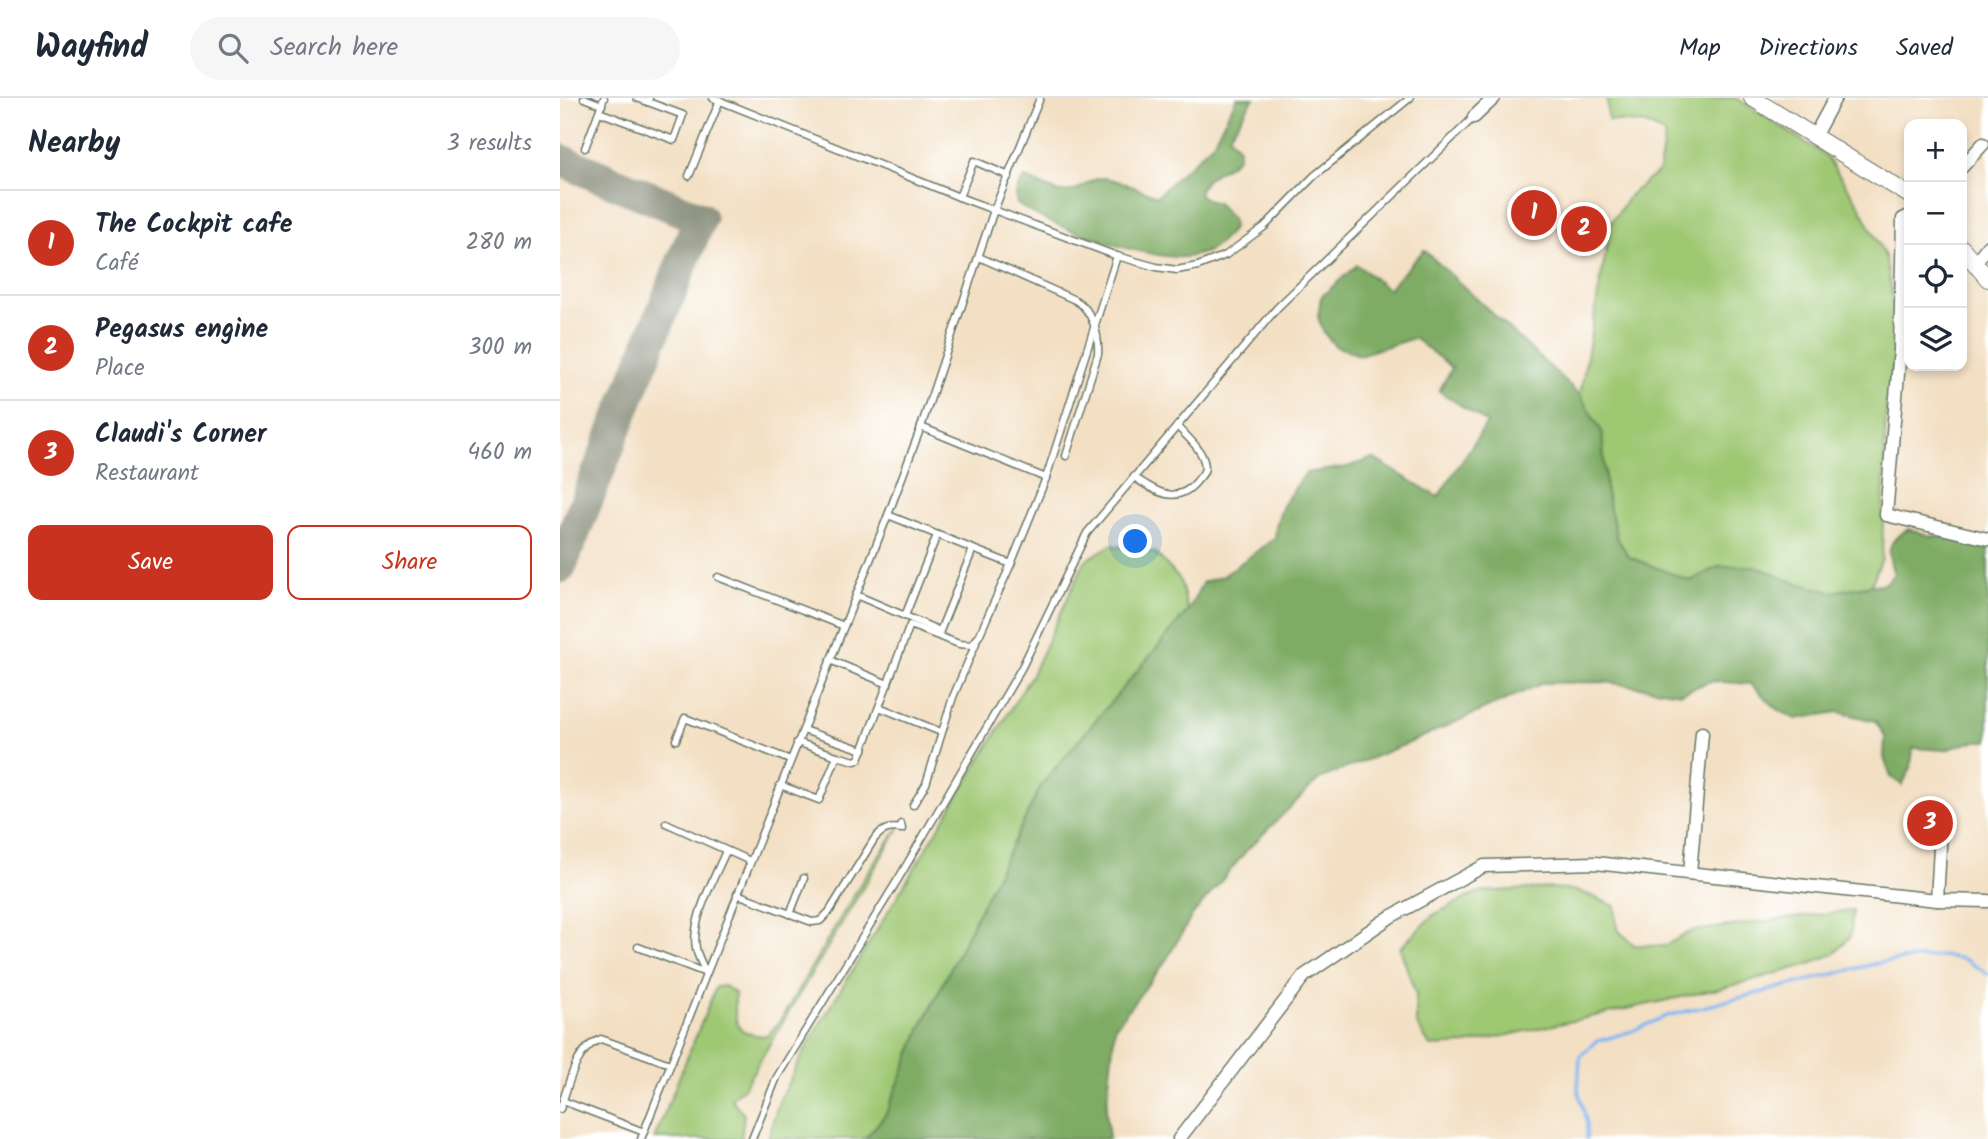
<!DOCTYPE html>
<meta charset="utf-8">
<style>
body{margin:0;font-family:Kalam,sans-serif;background:#f6f6f7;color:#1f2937}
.controls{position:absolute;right:21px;top:21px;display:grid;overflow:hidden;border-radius:14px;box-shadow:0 4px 10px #0003}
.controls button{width:63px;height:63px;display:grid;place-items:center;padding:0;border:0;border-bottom:2px solid #e0e1e3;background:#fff;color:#1f2937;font:35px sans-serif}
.you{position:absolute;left:576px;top:444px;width:24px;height:24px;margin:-18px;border:5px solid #fff;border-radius:50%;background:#1a73e8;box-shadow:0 0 0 10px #1a73e833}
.badge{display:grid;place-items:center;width:46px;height:46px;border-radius:50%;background:#c8321e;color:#fff;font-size:23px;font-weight:700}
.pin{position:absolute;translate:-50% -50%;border:4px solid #fff;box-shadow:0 2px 7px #0006}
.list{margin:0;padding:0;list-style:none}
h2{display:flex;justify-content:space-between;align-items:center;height:91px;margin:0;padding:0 28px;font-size:30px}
h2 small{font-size:23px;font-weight:400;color:#747a83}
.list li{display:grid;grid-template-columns:46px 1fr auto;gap:21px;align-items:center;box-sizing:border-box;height:105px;padding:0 28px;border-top:2px solid #e0e1e3}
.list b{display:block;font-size:26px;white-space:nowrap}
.list p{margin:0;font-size:23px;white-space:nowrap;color:#747a83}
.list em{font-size:23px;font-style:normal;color:#747a83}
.actions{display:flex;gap:14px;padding:21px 28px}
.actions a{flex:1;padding:16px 0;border:2px solid #c8321e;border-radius:14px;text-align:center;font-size:24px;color:#c8321e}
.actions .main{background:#c8321e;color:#fff}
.icon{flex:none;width:38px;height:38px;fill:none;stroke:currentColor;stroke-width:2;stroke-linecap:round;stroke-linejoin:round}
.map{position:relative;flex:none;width:1428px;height:1041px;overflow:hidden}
header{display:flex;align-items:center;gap:42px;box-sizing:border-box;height:98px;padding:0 35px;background:#fff;border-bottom:2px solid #e0e1e3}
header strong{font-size:33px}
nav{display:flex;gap:38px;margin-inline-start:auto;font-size:24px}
.search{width:490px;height:63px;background:#f6f6f7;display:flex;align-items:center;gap:18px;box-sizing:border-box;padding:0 24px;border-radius:38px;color:#747a83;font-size:26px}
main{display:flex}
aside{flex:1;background:#fff}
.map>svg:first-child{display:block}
</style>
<header>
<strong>Wayfind</strong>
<div class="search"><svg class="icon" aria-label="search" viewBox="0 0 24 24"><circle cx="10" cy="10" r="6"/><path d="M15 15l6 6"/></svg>Search here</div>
<nav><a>Map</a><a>Directions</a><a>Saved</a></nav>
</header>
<main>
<aside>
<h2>Nearby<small>3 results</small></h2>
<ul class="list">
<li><span class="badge">1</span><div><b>The Cockpit cafe</b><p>Café</p></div><em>280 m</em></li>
<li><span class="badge">2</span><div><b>Pegasus engine</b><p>Place</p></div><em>300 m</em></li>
<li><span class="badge">3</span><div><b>Claudi's Corner</b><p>Restaurant</p></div><em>460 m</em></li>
</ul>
<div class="actions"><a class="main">Save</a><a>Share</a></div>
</aside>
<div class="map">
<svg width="1428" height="1041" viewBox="0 0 1428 1041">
<rect width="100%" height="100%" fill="#fff"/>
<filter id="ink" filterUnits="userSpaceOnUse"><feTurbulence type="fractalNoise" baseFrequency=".0143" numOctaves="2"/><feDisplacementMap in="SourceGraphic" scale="14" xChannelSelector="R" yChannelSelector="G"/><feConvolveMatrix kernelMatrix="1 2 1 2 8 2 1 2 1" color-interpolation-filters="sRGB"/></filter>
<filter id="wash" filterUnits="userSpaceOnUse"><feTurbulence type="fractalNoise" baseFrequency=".00686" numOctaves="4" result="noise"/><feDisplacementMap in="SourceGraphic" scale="28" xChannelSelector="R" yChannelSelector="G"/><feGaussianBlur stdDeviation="1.57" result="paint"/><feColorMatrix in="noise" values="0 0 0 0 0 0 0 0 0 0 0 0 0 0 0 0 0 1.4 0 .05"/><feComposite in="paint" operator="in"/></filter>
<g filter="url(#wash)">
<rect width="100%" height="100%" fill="#f3e0c4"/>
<g fill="#9fc873" stroke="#5f8254" stroke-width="2">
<path d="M1047,0H1176L1265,57L1298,105L1325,158L1339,237L1326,303L1322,460L1311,487L1272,494L1160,468L1130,483L1069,459L1057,440L1046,395L1042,334L1020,297L1051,125L1070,97L1099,73L1105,36L1086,26L1048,22Z"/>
<path d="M551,447L596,455L620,482L628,513L482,686L360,932L326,1016L305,1041H208L218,1006L246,949L472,576L525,463Z"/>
<path d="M341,726L184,989L171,1001L184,1016L181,1041H94L156,889L165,888L175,895C175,922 171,937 207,938L218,926L308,773Z"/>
<path d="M991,790L1019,793L1055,808L1057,831L1074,847L1104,848L1132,833L1293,812L1290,839L1275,855L1250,866L1167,889L907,946L870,948L856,925V897L840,850L873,817L918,794Z"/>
</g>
<g fill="#7fac65" stroke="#4f744c" stroke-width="2">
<path d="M677,0H694L669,38L679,50L678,59C665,74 643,76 639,96L649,103L656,104L672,121L673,131C664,140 656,151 644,155C636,157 625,160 617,159C576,157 491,129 457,106C454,95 458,88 465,80C483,86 498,100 518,91C527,87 532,80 543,80C558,81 582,93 597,98L652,46Z"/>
<path d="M864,152L1020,297L1042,334L1046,394L1057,440L1069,459L1130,483L1160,468H1195L1233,484L1272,494L1326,485L1334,476C1326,454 1327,442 1349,431L1367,437L1428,444V643H1414L1385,652L1353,650L1351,670L1342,687L1331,679L1324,660L1325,638L1315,623L1278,614L1235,621L1216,610L1191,586L1150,583L1122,595L1044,584L983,585L851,644L759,681L686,753L632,818L605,864L555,929L546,1013L549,1041H305L326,1016L360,932L482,686L628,513L643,484L663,478L715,440C716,411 729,398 746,375L787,369L813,360L878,399L927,325L879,293L892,270L854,240L799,257L775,248L764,235L758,219L761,199L797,167L828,191Z"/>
</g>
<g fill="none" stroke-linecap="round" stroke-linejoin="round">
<path stroke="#84b7f1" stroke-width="3.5" d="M1026,1041L1027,1026L1018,992L1020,959L1035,944L1072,933L1107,918L1322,864L1382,858L1404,861L1428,876"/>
<path stroke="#898e7c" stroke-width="33" d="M0,62L140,120L0,469"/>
</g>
</g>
<g filter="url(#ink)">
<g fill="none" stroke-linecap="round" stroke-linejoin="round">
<g stroke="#697666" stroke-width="9">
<g id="service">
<path d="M24,0L42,7"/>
<path d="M77,0L88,4L89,0"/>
<path d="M153,0L399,99L557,158L596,169L617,172L638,168L666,157L704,129L754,78L850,0"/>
<path d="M39,14L114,42L123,17L88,4"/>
<path d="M25,50L44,0"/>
<path d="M129,78L160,2"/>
<path d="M399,99L414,63L449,78"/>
<path d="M419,159L515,202C533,212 539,237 538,256L506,358"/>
<path d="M361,329L486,380L451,466L413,451"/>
<path d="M574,379C596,394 617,408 637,383C641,378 645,375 645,369C644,352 627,339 617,328"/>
<path d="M486,380L557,158"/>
<path d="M158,479L284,528"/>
<path d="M296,497L380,533L413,451L328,417"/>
<path d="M345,518L377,437"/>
<path d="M270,562L328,586"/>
<path d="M319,609L381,634"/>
<path d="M243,632L303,652"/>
<path d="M116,642L125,620L230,662"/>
<path d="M277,658L295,663L299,661L350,527L399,546L412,547L419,538L451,466"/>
<path d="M220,687L259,702L277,658L237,644"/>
<path d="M353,707L366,686L393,599L416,545"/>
<path d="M106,725L190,763"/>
<path d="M177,796L252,824L260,823L269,814L315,740C323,731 329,729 342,731L341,726"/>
<path d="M230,816L244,780"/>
<path d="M78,849L146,875"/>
<path d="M146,875C143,868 139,861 137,854C128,826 155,779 166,753"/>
<path d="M3,1003L84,1034"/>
<path d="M0,1011C9,987 15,950 41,941L110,966"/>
<path d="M81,1041L328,417L361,329L434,112L480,0"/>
<path d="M192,1041L217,979L340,778L462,569L527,435L717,210L914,19"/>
</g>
</g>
<g stroke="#697666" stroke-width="15">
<g id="minor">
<path d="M914,19L934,0"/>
<path d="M1255,37L1275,0"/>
<path d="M1402,69L1423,46"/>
<path d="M1349,118L1343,121L1340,252L1326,417L1428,441"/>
<path d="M1414,166L1428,148"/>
<path d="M1130,775L1142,635"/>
<path d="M1377,802L1382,713"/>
<path d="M619,1041L744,878L830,819L924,768L1035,765L1377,802L1428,803"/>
</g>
</g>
<g stroke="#697666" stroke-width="18">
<g id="tertiary">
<path d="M1192,0L1349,97"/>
<path d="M1402,150L1428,181"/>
</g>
</g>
<use href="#service" stroke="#fff" stroke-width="6"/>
<use href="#minor" stroke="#fff" stroke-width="12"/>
<use href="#tertiary" stroke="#fff" stroke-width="16"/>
</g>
</g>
</svg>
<div class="controls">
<button>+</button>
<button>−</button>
<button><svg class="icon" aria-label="locate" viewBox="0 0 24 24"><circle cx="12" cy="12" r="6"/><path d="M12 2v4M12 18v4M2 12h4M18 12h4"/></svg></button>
<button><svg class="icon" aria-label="layers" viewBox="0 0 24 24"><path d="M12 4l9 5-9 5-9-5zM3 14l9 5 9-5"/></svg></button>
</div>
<div class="you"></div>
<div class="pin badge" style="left:974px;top:115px">1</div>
<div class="pin badge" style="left:1024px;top:131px">2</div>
<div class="pin badge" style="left:1370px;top:725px">3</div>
</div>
</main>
